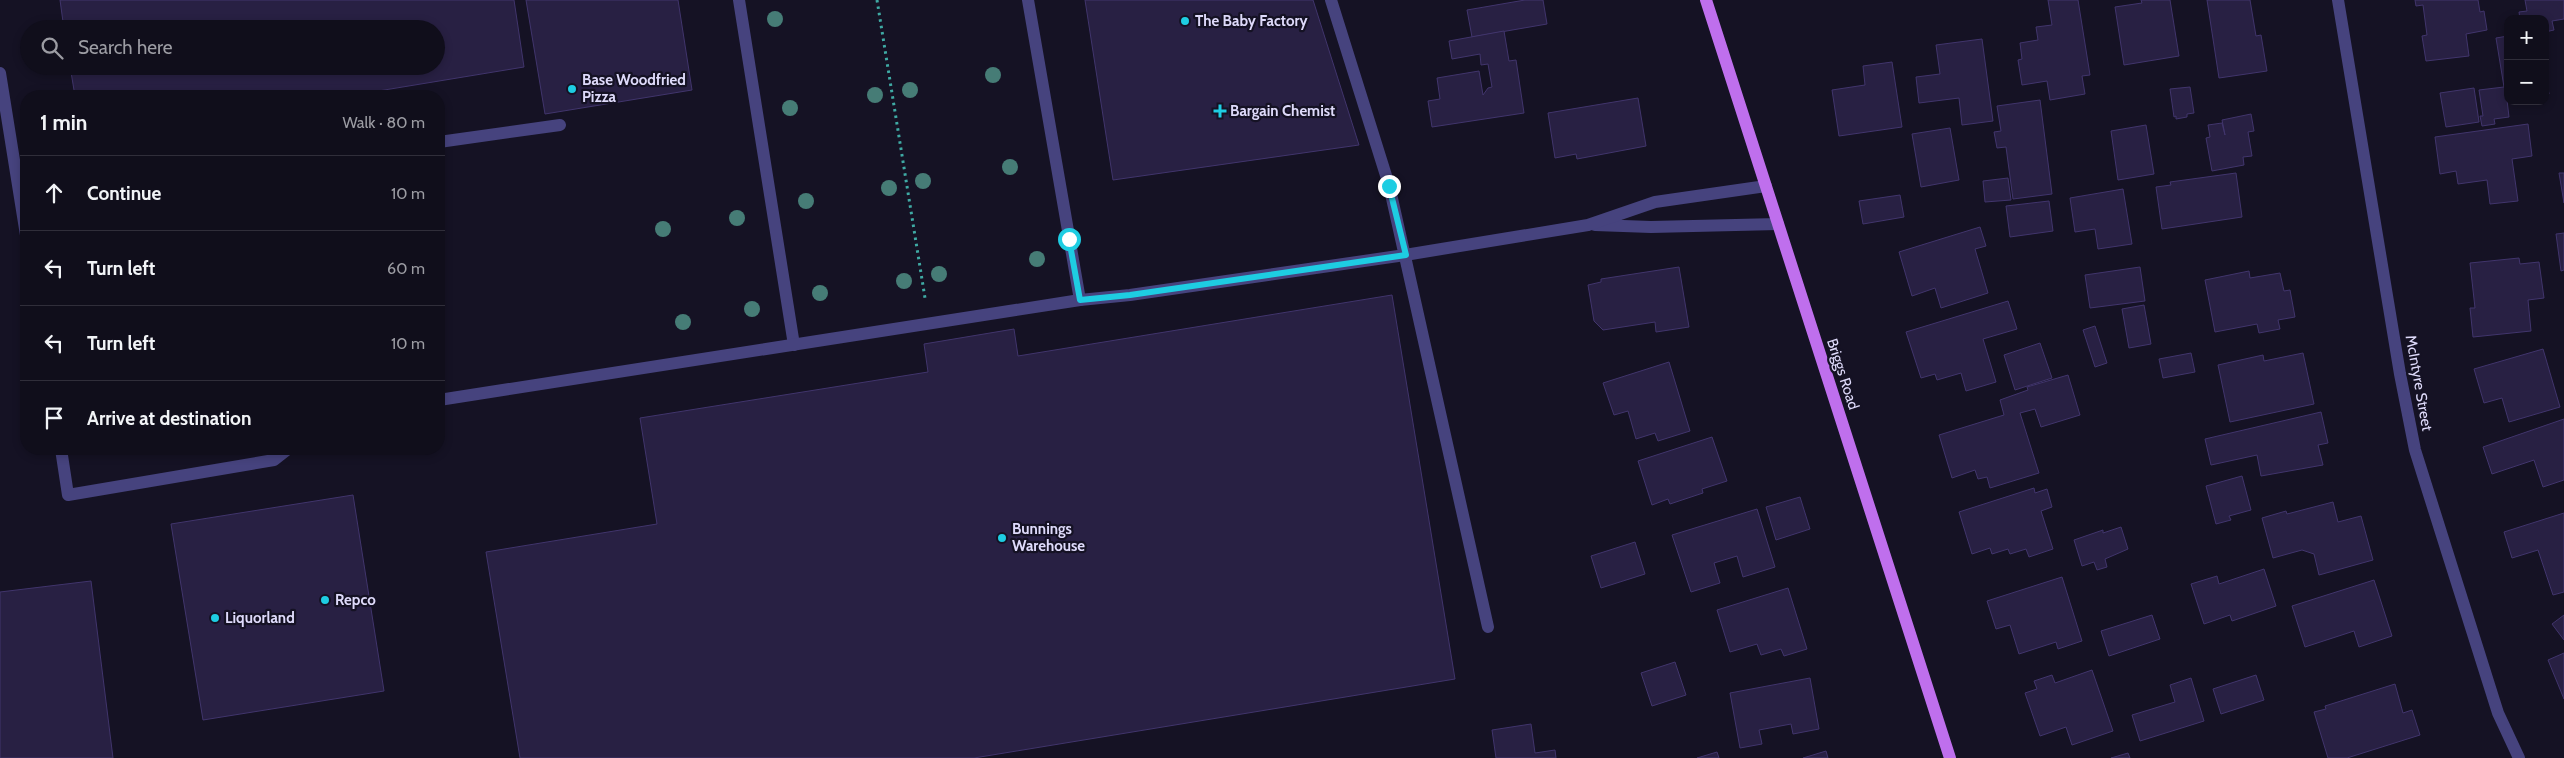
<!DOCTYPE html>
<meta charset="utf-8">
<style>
body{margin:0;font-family:Cabin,sans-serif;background:#191724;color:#f1f3f6}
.controls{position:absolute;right:15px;top:15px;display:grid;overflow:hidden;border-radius:10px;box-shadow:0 2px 8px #0003}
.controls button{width:45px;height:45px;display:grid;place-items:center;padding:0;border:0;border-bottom:1px solid #302e3a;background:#100e1b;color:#f1f3f6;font:25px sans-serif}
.stop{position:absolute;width:15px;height:15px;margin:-11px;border:4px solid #1ecde2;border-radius:50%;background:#fff}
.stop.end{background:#1ecde2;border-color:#fff;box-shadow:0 1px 5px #0008}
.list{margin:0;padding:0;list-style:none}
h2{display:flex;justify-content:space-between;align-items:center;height:65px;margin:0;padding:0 20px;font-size:21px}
h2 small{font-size:16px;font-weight:400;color:#9c9ca3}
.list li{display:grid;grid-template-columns:32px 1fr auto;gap:15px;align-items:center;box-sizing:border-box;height:75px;padding:0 20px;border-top:1px solid #302e3a}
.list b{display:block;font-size:19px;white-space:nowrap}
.list em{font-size:16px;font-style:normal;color:#9c9ca3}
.icon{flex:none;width:28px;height:28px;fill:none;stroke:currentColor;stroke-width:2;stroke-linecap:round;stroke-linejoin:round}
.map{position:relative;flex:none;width:2564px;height:758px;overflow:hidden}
.search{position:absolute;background:#100e1b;box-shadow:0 2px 8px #0003;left:20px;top:20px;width:425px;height:55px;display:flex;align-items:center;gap:12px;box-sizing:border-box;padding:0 18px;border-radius:28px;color:#9c9ca3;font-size:19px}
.panel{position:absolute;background:#100e1b;box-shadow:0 2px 8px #0003;left:20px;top:90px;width:425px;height:365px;border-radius:20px}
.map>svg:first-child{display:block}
</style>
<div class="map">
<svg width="2564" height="758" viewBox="0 0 2564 758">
<rect width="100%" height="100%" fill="#151224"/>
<g fill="#282043" stroke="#41356c">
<path d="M60,0H514L524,67L348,96H75L70,66H436V29H64Z"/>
<path d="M526,0H678L692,90L545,114Z"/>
<path d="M1085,0H1313L1359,145L1113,180Z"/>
<path d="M1525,0H1543L1547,24L1472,37L1467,10Z"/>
<path d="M2048,0H2078L2090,75L2082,76L2085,94L2050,100L2047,81L2022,85L2018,60L2022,59L2020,43L2038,40L2036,27L2052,25Z"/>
<path d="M2141,0H2170L2179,56L2124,65L2115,7L2142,3Z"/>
<path d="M2207,0H2250L2256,36L2261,35L2267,71L2219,78Z"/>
<path d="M2415,0H2478L2480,12L2484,11L2487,30L2466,34L2469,56L2426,61L2422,36L2427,35L2423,5L2416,6Z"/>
<path d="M2525,0H2564V19L2552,21L2554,30L2545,32V19H2520L2519,12L2527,11Z"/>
<path d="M1504,31L1509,61L1516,60L1524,113L1432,127L1428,101L1440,99L1437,78L1479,71L1483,95L1488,88L1492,87L1488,64L1481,65L1480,54L1452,59L1449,41Z"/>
<path d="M2508,36L2507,100L2509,117L2494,119L2495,124L2482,126L2480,116H2483L2479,90L2504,87L2496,38Z"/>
<path d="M1982,39L1993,121L1962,125L1959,98L1919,103L1916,77L1940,74L1936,45Z"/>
<path d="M1892,62L1902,127L1839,136L1832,90L1865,85L1863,66Z"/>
<path d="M2545,71L2549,94L2545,95Z"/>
<path d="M2190,87L2194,113L2187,114V117L2176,119V116L2174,117L2170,89Z"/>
<path d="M2474,88L2479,122L2446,127L2440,93Z"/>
<path d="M1638,98L1646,146L1577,159L1576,154L1555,158L1548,113Z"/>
<path d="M2040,100L2052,194L2013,199L2006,147L1997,148L1994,132L2001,131L1997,106Z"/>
<path d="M2251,114L2254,131L2248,132L2252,156L2243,157L2244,165L2212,171L2206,138L2210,137L2208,125L2222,123L2225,135L2222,120Z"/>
<path d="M2528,124L2532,156L2512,159L2518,201L2490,204L2487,180L2458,184L2456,171L2440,174L2435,137Z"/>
<path d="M2146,125L2154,174L2118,180L2111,131Z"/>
<path d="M1950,128L1959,180L1921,187L1912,134Z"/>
<path d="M2236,173L2242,217L2162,229L2156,187L2171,185L2170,182Z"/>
<path d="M2559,173H2564V203Z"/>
<path d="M2008,178L2011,200L1985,202L1983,181Z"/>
<path d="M2123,189L2132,244L2098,249L2095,229L2075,232L2070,198Z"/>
<path d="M1900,195L1904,217L1863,224L1859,201Z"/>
<path d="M2049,201L2053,231L2010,237L2006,206Z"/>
<path d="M1980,227L1986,246L1975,249L1988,293L1941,308L1935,288L1912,296L1899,252Z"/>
<path d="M2564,233V270L2561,271L2556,234Z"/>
<path d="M2519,258L2520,264L2539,262L2544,298L2528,300L2531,331L2473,337L2470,308H2475L2470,263Z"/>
<path d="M1679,267L1689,327L1656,332L1655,322L1603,330L1594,321L1588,285L1601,282V279Z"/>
<path d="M2140,267L2145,301L2090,308L2085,275Z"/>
<path d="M2249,271L2250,278L2280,273L2284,291L2290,290L2295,317L2278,320L2280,329L2259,333L2257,324L2215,332L2205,280Z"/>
<path d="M1392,295L1455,679L974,758H520L486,552L657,524L640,418L928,372L924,344L1014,329L1018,356Z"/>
<path d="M2008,301L2017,329L1983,339L1996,382L1966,391L1961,373L1937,380L1935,374L1921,378L1906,332Z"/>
<path d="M2144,305L2151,344L2129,348L2122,309Z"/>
<path d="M2095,326L2107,363L2095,367L2083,330Z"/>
<path d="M2040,343L2052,378L2015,390L2004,355Z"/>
<path d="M2543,349L2560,407L2509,422L2502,398L2484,403L2474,369Z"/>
<path d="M2191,353L2195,372L2163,378L2159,359Z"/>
<path d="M2303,353L2314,404L2230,422L2218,365L2263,355L2264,361Z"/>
<path d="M1669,362L1690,431L1658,441L1655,433L1636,439L1628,411L1614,415L1603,383Z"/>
<path d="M2068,375L2080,415L2041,427L2035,409L2020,413L2039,473L1990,488L1987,477L1978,479L1975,470L1952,478L1939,435L2004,415L2000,400L2028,390L2027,387Z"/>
<path d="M2321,412L2328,443L2318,445L2323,465L2261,476L2257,455L2211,465L2205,439Z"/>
<path d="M2564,419V480L2543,487L2534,460L2492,474L2483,447Z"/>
<path d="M1712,437L1727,481L1702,489L1703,493L1670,504L1668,499L1652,505L1638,461Z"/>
<path d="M2242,476L2251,510L2229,516L2231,520L2216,524L2206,486Z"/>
<path d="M2034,488L2035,493L2047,489L2052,507L2041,511L2053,549L2029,557L2026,549L2010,554L2008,549L1992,554L1990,548L1972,554L1959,512Z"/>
<path d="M353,495L384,691L203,720L171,524Z"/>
<path d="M1800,497L1810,529L1776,540L1766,507Z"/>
<path d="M2333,502L2338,522L2361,516L2373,560L2319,575L2314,554L2302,550L2273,558L2262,518L2286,511L2287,514Z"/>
<path d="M1757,509L1775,567L1743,577L1737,556L1714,563L1720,583L1691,592L1672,535Z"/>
<path d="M2564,513V592L2553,595L2538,550L2512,558L2504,532Z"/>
<path d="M2121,527L2128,549L2105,559L2107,567L2097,570L2094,562L2082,566L2074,540L2103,530V533Z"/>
<path d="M1635,542L1645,574L1601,588L1591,556Z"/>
<path d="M2264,569L2276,606L2232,621L2230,615L2204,624L2191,584L2217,576L2219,584Z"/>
<path d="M2062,577L2082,641L2058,649L2056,642L2019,654L2010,625L1996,629L1987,601Z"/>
<path d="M2374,580L2392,636L2359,647L2354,631L2305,647L2292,606Z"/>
<path d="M91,581L113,758H0V592Z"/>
<path d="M1788,588L1807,649L1784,656L1781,649L1761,655L1757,644L1730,652L1717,610Z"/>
<path d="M2152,615L2160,639L2109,656L2101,631Z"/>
<path d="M2564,615V640L2552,624Z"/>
<path d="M2564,653V699L2548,660Z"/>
<path d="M1675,662L1686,695L1652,706L1641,673Z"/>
<path d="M2092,670L2113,731L2072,745L2066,727L2040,736L2025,693L2037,689L2034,681L2052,675L2055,683Z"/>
<path d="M2256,675L2264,700L2221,714L2213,689Z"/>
<path d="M1810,678L1819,729L1793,734L1791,724L1759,730L1762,744L1740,748L1730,693Z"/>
<path d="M2191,678L2204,721L2140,741L2132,715L2175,702L2170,685Z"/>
<path d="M2395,684L2403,713L2412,710L2420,735L2347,758H2328L2314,712L2326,709L2325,706Z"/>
<path d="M1531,724L1535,753L1555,750L1556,758H1496L1492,730Z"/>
<path d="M1826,751L1828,758H1803Z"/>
<path d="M1717,752L1719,758H1697Z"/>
<path d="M2128,753L2130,758H2111Z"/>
</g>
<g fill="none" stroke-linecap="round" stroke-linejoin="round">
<path stroke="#3faaa4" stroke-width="3" stroke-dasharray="2.5 4" stroke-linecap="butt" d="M877,0L925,298"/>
<g stroke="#46437e" stroke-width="12">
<path d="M739,0L794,345"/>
<path d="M1028,0L1080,300"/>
<path d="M1331,0L1389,185L1488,627"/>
<path d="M2338,0L2400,374L2415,450L2498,713L2519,758"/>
<path d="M0,73L26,235"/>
<path d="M439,142L560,125"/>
<path d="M1595,225L1651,227L1778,224"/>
<path d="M439,400L1080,300L1130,295L1405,255L1588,225L1655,202L1766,186"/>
<path d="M61,449L68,495L274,460L288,449"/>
</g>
<path stroke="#bf6fed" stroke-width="12" d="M1706,0L1950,758"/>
</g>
<g fill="#467c76">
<circle cx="775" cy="19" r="8"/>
<circle cx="993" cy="75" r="8"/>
<circle cx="910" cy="90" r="8"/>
<circle cx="875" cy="95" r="8"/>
<circle cx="790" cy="108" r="8"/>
<circle cx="1010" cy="167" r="8"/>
<circle cx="923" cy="181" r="8"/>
<circle cx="889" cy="188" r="8"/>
<circle cx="806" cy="201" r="8"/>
<circle cx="737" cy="218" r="8"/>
<circle cx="663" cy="229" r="8"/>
<circle cx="1037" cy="259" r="8"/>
<circle cx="939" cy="274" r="8"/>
<circle cx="904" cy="281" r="8"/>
<circle cx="820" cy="293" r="8"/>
<circle cx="752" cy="309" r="8"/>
<circle cx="683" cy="322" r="8"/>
</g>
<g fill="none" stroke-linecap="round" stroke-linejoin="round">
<path stroke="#1ecde2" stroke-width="6" d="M1069,239L1080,300L1130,295L1406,255L1389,186"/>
</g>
<g fill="#1ecde2" stroke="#151224" stroke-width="2">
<circle cx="1185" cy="21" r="5"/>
<circle cx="572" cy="89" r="5"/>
<path d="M1217.5 103.5h5v5h5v5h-5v5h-5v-5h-5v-5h5z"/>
<circle cx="1002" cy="538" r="5"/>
<circle cx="325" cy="600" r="5"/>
<circle cx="215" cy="618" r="5"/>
</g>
<g text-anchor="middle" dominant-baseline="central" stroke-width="4.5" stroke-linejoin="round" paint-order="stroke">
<g font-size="15" font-weight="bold" fill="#dedafa" stroke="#151224" text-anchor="start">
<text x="1195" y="21">The Baby Factory</text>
<text x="582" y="80">Base Woodfried<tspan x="582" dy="17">Pizza</tspan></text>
<text x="1230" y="111">Bargain Chemist</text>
<text x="1012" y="529">Bunnings<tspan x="1012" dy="17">Warehouse</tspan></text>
<text x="335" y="600">Repco</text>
<text x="225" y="618">Liquorland</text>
</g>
<g font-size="15" fill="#dedafa" stroke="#151224">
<text transform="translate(1843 374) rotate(72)">Briggs Road</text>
<text transform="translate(2419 383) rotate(80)">McIntyre Street</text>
</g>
</g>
</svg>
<div class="controls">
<button>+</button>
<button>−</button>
</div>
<div class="stop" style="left:1069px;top:239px"></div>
<div class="stop end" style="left:1389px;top:186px"></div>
<div class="search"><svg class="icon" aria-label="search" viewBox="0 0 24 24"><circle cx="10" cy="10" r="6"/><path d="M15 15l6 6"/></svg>Search here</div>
<section class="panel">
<h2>1 min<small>Walk · 80 m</small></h2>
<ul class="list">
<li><svg class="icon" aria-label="ahead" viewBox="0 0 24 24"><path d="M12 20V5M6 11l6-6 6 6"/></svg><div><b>Continue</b></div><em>10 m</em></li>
<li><svg class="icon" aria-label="left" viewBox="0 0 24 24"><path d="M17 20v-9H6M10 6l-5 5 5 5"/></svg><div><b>Turn left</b></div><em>60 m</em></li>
<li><svg class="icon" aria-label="left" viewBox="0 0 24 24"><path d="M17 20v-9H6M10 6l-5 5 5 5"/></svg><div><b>Turn left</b></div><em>10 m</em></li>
<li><svg class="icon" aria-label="arrive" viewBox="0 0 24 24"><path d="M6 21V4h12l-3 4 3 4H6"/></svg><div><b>Arrive at destination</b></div></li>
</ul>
</section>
</div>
